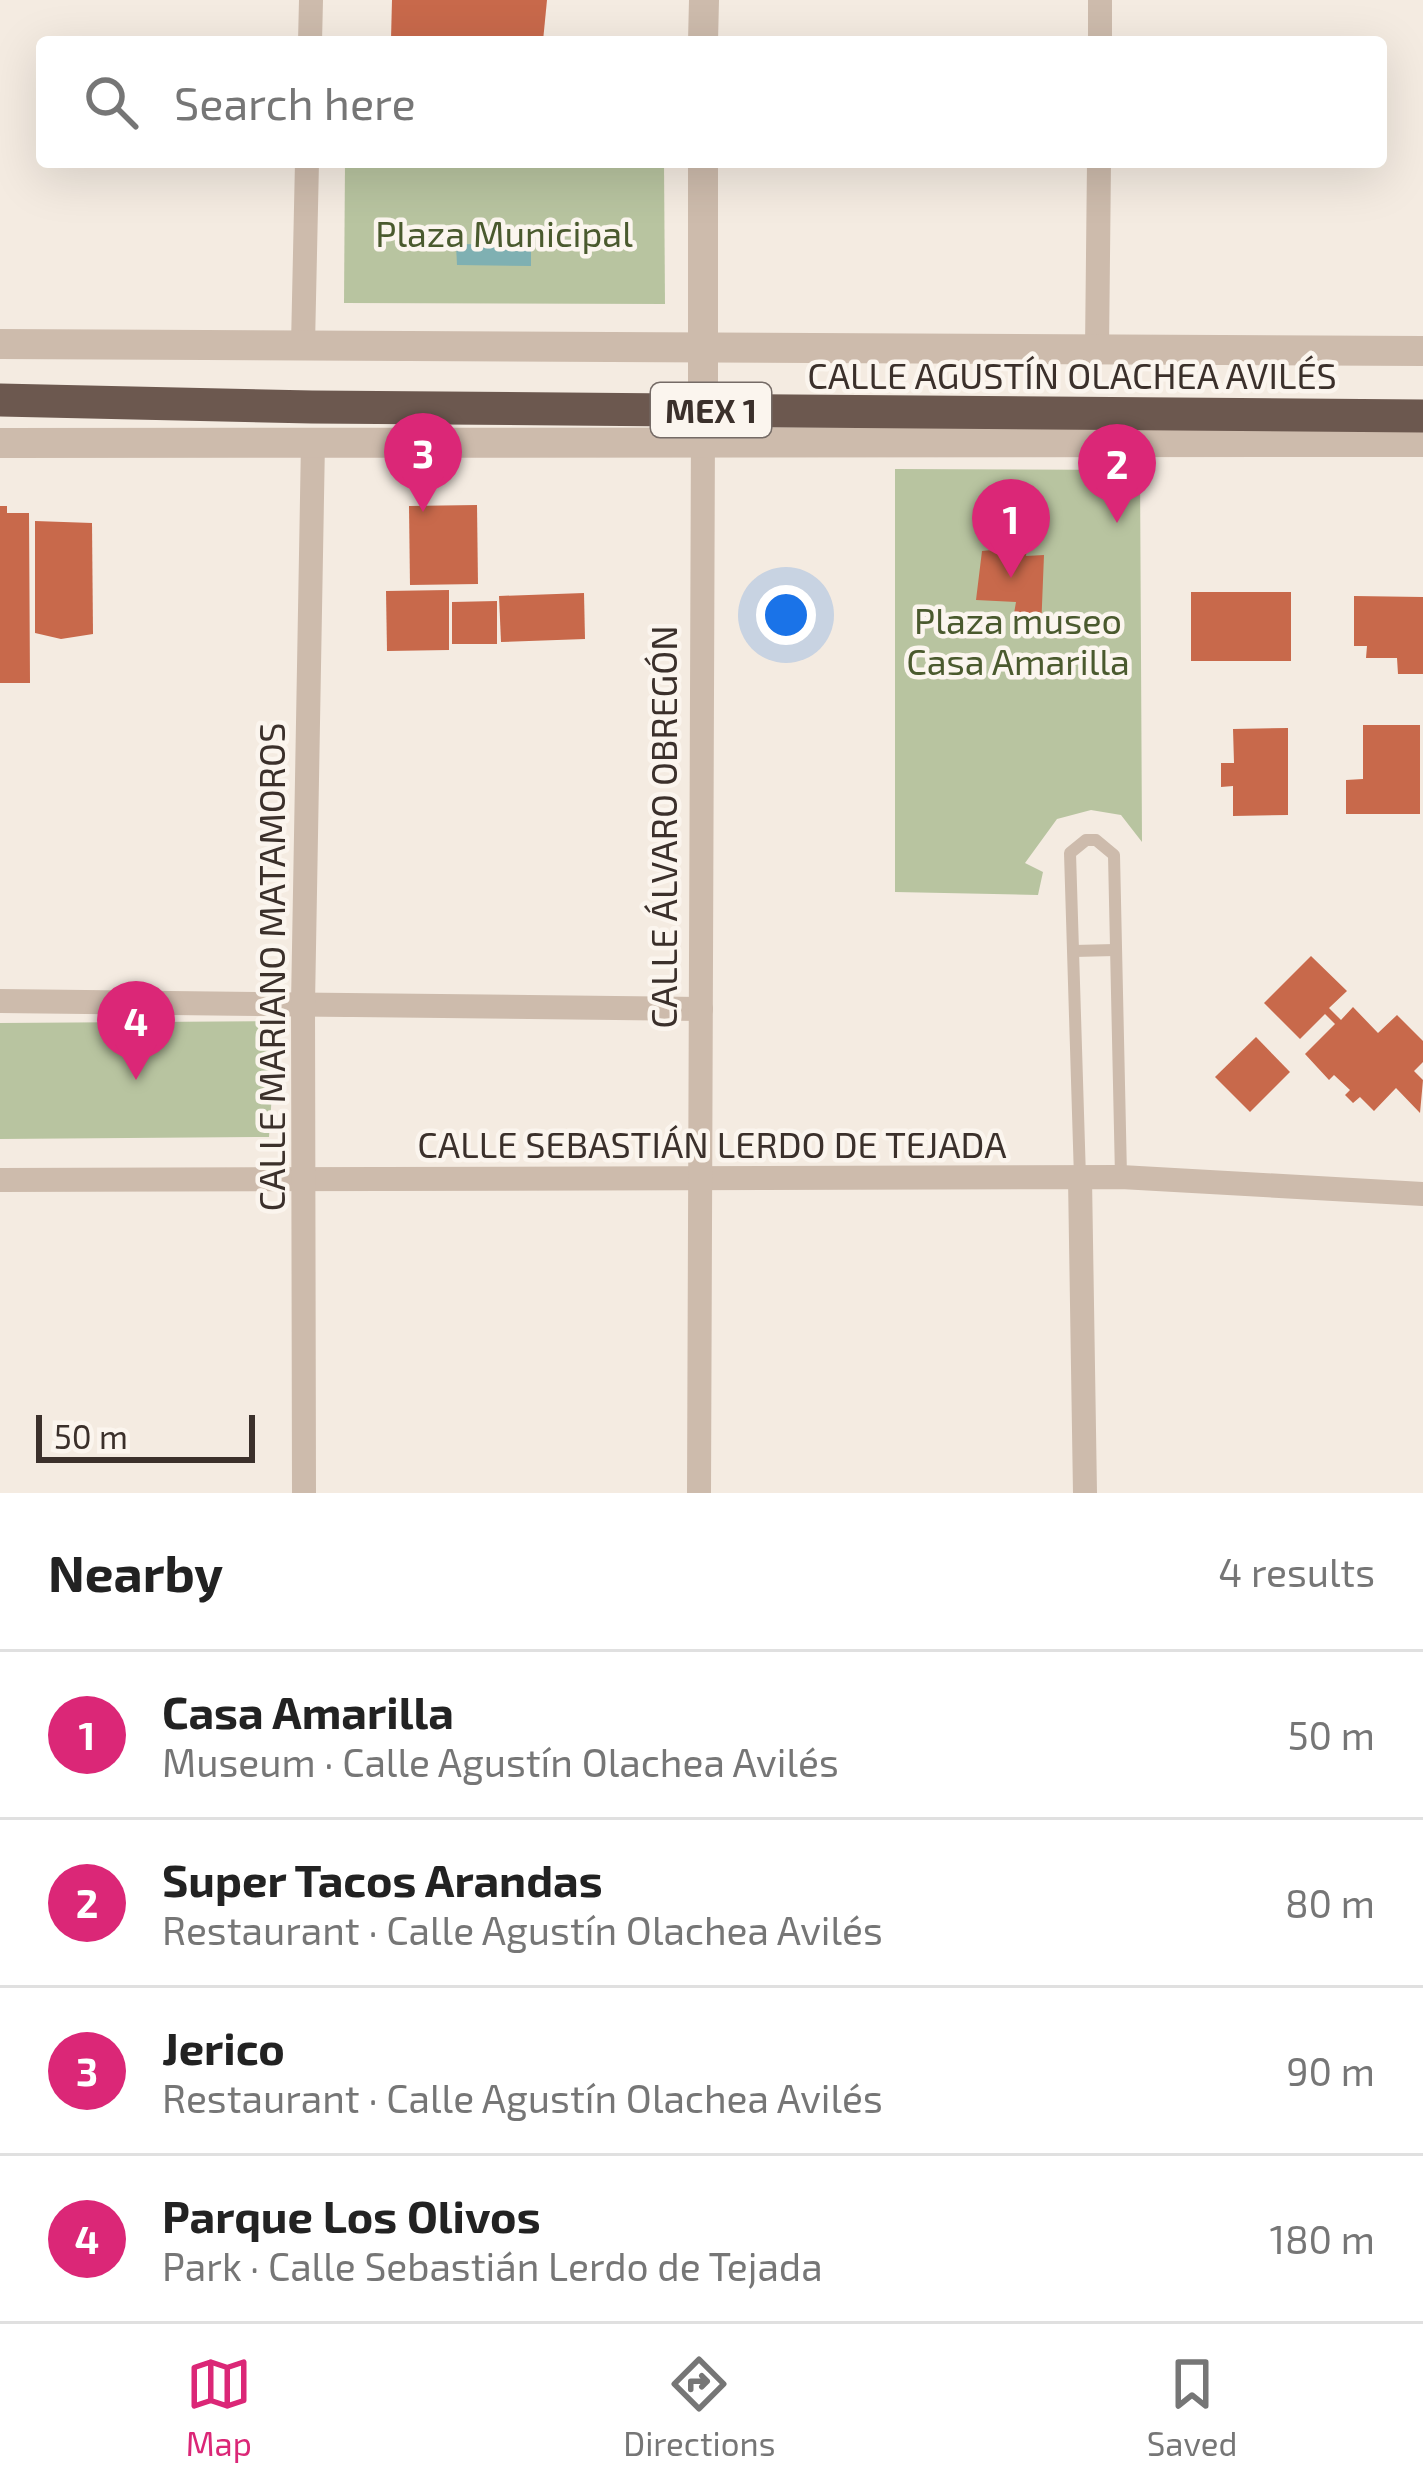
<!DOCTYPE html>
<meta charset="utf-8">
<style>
body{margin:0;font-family:"Exo 2",sans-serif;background:#f2f2f2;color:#222}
.scale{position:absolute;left:36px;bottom:30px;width:219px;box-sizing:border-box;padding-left:12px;border:6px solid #3b302b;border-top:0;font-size:33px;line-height:42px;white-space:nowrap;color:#3b302b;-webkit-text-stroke:9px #fbf5ee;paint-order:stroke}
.you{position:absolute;left:786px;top:615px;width:42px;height:42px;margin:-30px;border:9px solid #fff;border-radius:50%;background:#1a73e8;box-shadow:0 0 0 18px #1a73e833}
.badge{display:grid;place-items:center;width:78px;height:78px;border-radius:50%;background:#db2777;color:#fff;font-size:39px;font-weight:700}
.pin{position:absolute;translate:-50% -99px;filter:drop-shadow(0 3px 6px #0008)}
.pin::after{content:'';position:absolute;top:63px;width:42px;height:36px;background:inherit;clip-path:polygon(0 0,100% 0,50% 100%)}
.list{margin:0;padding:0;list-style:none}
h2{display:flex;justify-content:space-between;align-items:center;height:156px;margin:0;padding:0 48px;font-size:51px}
h2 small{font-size:39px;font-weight:400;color:#767676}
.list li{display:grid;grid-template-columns:78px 1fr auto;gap:36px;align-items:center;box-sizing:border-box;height:168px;padding:0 48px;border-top:3px solid #e0e0e0}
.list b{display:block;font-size:45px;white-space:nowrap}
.list p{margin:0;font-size:39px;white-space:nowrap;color:#767676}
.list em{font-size:39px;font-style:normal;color:#767676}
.icon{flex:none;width:66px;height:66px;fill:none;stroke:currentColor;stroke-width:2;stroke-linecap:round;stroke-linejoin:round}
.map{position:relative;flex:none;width:1423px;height:1493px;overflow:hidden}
.search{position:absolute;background:#fff;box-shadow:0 12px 48px #0002;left:36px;right:36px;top:36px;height:132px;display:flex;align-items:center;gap:30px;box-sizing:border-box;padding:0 42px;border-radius:12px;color:#767676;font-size:45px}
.sheet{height:828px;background:#fff}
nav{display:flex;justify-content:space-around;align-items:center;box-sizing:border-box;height:168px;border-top:3px solid #e0e0e0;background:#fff;font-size:33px;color:#767676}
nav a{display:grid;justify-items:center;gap:6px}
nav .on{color:#db2777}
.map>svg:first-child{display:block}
</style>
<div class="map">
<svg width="1423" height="1493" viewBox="0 0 1423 1493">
<rect width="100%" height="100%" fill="#f4ebe1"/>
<g fill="#b8c4a0">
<path d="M345,162H664L665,304L344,303Z"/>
<path d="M895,469L1140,470L1142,842L1121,815L1091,810L1057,819L1025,863L1043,872L1038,895L895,892Z"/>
<path d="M277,1021L269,1137L0,1139V1023Z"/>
</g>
<path fill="#7fb0b2" d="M456,244L531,245V266L457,265Z"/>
<g fill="#c8694b">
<path d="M392,0H547L543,41L391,39Z"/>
<path d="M477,505L478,584L410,585L409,506Z"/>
<path d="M0,506H7V513H29L30,683H0Z"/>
<path d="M35,521L92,523L93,634L61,639L35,633Z"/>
<path d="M1015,530L1028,538L1026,556L1044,555L1041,630L1011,631L1016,602L976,600L982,551L1002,549L1001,535Z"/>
<path d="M449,590V650L387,651L386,591Z"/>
<rect x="1191" y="592" width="100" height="69"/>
<path d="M584,593L585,639L501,642L499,596Z"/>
<path d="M1354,596L1423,597V674H1398L1397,658H1366L1367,646H1354Z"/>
<path d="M497,601V644H452V602Z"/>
<path d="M1363,725H1420V814H1346V780L1363,779Z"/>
<path d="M1288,728V815L1233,816V786L1221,787V763H1234L1233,729Z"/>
<path d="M1311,956L1347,991L1329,1008L1341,1020L1353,1007L1378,1033L1397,1015L1423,1041V1062L1414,1071L1423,1080L1420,1113L1396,1088L1374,1111L1360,1097L1353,1103L1345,1095L1350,1090L1334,1075L1329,1080L1305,1054L1335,1024L1325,1014L1300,1039L1264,1003Z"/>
<path d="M1256,1037L1290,1072L1250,1112L1215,1077Z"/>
</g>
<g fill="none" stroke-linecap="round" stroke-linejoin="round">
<g stroke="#cdbbac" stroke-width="12">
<path d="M1074,951L1115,950"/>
<path d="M1080,1178L1070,853L1086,840H1096L1114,855L1121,1176"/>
</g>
<g stroke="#cdbbac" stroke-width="24">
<path d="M310,42L311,0"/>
<path d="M1100,42V0"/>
<path d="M303,345L307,162"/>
<path d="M1097,350L1099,162"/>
<path d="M0,1001L701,1009"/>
<path d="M1080,1178L1085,1493"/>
<path d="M0,1180L1121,1177L1423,1194"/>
<path d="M304,1493L303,1004L313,442"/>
<path d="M699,1493L703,427"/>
</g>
<g stroke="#cdbbac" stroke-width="30">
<path d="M703,42L704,0"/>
<path d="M0,344L1423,351"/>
<path d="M703,410V162"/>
<path d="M0,443L1423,442"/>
</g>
<path stroke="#6c584f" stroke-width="33" d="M0,400L312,407L1423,416"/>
</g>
<g text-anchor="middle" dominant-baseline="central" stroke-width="9" stroke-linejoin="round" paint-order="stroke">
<rect fill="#fbf5ee" stroke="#756b66" stroke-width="3" x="651" y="383" width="120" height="54" rx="9"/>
<g font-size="33" font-weight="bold" fill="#3b302b">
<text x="711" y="410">MEX 1</text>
</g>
<g font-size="36" fill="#4a5a2e" stroke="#fbf5ee">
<text x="504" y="232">Plaza Municipal</text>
<text x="1018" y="619">Plaza museo<tspan x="1018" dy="41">Casa Amarilla</tspan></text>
</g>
<g font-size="36" fill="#3b302b" stroke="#fbf5ee">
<text x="1072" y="374">CALLE AGUSTÍN OLACHEA AVILÉS</text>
<text transform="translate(662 827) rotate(-90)">CALLE ÁLVARO OBREGÓN</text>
<text transform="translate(270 967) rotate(-90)">CALLE MARIANO MATAMOROS</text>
<text x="712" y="1143">CALLE SEBASTIÁN LERDO DE TEJADA</text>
</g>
</g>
</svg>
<div class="scale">50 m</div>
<div class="you"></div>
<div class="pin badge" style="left:1011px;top:578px">1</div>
<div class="pin badge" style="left:1117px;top:523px">2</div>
<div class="pin badge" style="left:423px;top:512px">3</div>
<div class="pin badge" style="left:136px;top:1080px">4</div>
<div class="search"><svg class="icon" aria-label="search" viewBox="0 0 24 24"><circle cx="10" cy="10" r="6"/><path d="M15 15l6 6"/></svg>Search here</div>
</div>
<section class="sheet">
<h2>Nearby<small>4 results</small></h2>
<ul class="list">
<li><span class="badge">1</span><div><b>Casa Amarilla</b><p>Museum · Calle Agustín Olachea Avilés</p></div><em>50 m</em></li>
<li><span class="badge">2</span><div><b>Super Tacos Arandas</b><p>Restaurant · Calle Agustín Olachea Avilés</p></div><em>80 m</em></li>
<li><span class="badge">3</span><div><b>Jerico</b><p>Restaurant · Calle Agustín Olachea Avilés</p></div><em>90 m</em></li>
<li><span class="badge">4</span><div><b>Parque Los Olivos</b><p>Park · Calle Sebastián Lerdo de Tejada</p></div><em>180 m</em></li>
</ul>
</section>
<nav>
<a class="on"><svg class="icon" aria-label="map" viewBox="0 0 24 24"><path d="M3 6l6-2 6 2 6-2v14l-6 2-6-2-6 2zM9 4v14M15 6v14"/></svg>Map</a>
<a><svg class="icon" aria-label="directions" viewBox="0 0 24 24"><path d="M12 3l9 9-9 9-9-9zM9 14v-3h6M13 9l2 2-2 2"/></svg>Directions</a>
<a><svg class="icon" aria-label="saved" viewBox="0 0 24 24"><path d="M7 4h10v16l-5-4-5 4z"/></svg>Saved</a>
</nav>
